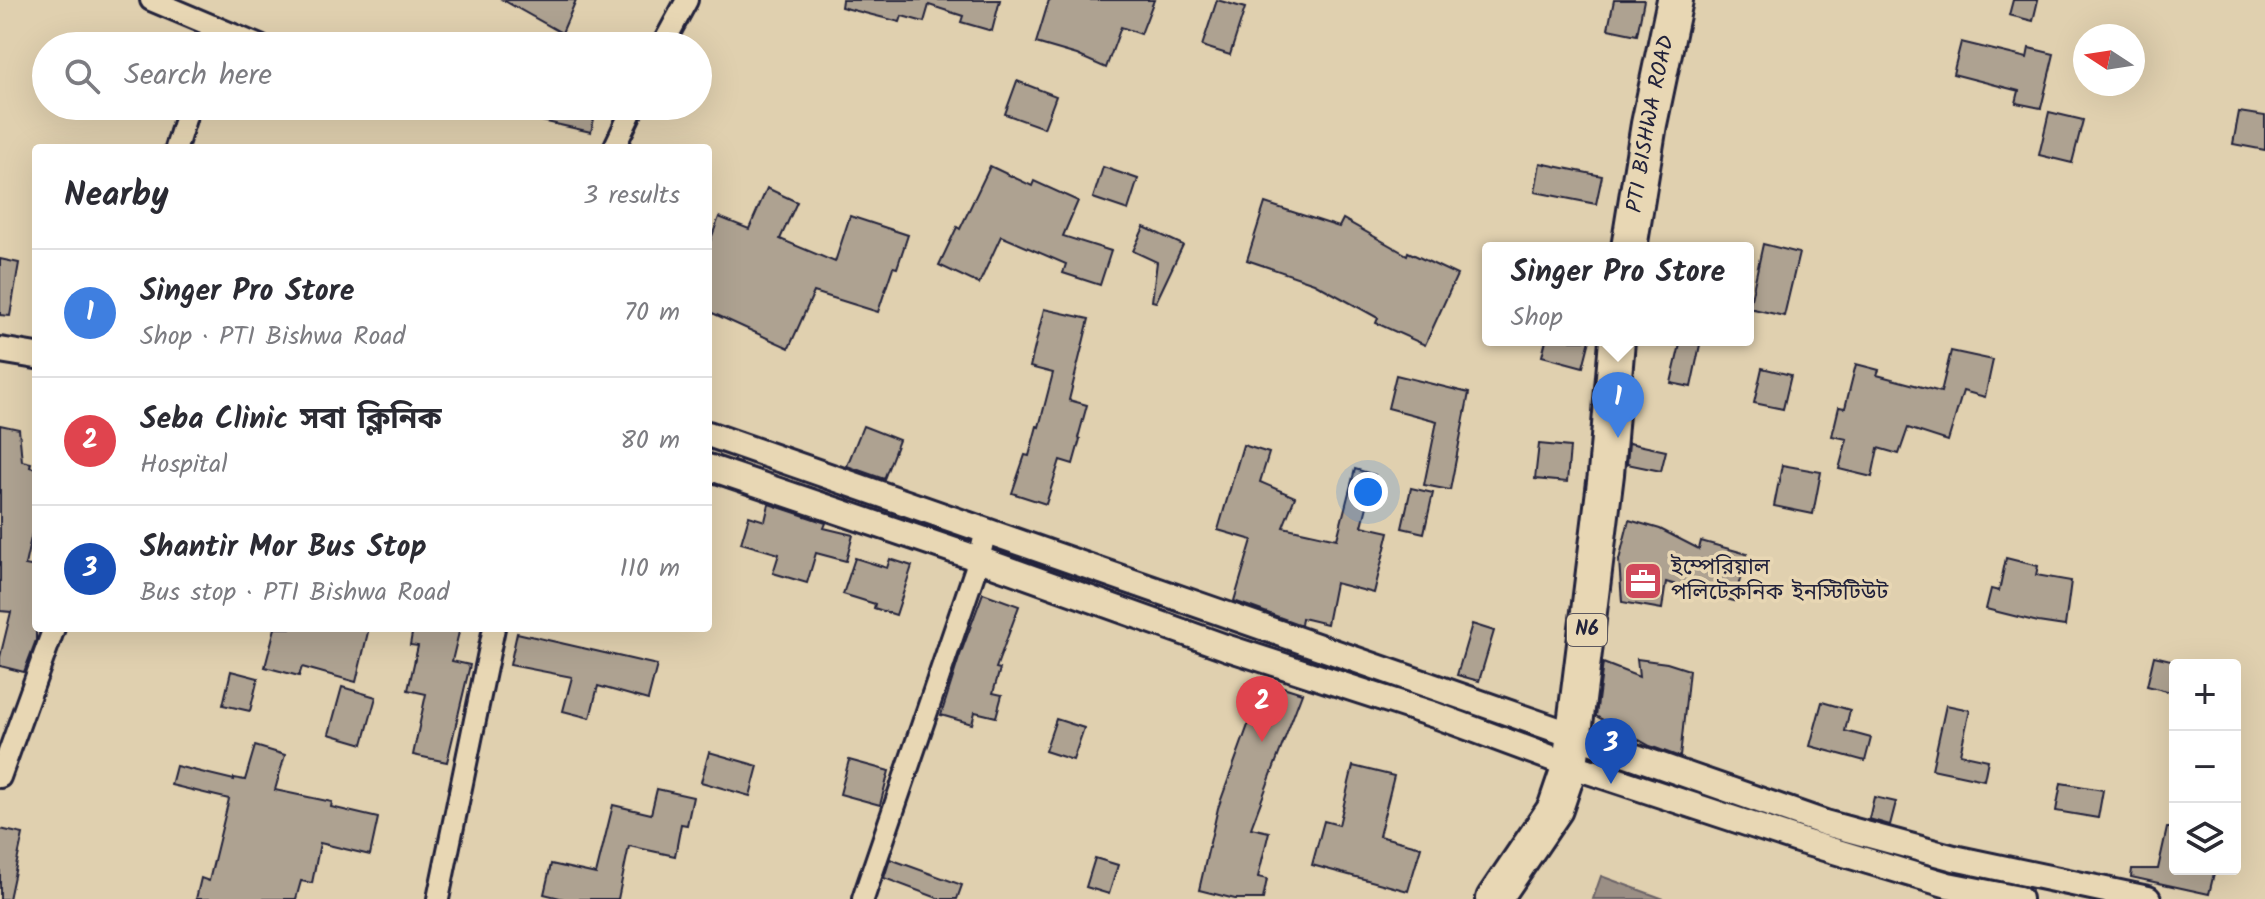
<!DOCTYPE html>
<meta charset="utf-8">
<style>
body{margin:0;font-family:Kalam,"Noto Sans Bengali",sans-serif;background:#f2f2f3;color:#2b2b33}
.controls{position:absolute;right:24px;bottom:24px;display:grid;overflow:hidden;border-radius:8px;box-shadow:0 8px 32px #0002}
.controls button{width:72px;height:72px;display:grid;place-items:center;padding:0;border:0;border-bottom:2px solid #e1e1e2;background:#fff;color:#2b2b33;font:40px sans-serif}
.compass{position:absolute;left:2073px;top:24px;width:72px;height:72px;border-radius:50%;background:#fff;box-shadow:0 8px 32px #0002;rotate:282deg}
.you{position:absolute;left:1368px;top:492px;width:28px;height:28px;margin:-20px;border:6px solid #fff;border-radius:50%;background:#1a73e8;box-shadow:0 0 0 12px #1a73e833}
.badge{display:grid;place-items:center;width:52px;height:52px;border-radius:50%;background:#d1495b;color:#fff;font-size:26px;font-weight:700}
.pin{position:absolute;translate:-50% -66px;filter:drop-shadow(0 2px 4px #0008)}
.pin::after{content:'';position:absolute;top:42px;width:28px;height:24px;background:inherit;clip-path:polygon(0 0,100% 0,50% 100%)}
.popup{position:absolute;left:1482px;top:242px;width:272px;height:104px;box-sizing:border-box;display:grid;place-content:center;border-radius:8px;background:#fff;filter:drop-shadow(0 2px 6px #0005);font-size:26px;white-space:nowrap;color:#7c7c81}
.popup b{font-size:30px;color:#2b2b33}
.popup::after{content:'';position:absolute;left:50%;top:100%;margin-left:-16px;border:16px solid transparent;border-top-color:#fff}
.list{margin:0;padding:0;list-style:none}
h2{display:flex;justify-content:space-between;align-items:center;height:104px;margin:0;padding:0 32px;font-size:34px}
h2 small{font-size:26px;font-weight:400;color:#7c7c81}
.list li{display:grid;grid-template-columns:52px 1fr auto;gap:24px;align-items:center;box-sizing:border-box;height:128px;padding:0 32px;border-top:2px solid #e1e1e2}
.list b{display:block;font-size:30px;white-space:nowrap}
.list p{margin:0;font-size:26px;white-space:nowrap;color:#7c7c81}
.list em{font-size:26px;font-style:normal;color:#7c7c81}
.icon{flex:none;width:44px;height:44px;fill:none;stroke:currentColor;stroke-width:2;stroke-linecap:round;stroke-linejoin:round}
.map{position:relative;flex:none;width:2265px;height:899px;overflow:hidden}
.search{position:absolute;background:#fff;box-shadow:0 8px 32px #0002;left:32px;top:32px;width:680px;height:88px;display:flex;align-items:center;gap:20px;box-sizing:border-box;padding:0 28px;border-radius:44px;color:#7c7c81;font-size:30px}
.panel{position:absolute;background:#fff;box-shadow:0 8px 32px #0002;left:32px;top:144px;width:680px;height:488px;border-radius:8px}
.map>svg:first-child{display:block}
</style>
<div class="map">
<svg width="2265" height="899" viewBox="0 0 2265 899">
<rect width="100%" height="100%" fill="#e0d0af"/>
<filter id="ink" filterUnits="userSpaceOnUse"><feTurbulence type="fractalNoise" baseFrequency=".0125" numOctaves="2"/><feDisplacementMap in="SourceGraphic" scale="16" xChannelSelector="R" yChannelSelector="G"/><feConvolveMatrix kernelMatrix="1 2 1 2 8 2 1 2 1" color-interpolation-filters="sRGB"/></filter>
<g filter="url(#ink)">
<path fill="#9b8f85" stroke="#6b6367" stroke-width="2" d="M1601,876L1664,899H1593Z"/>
<g fill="#aea291" stroke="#22223b" stroke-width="2">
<path d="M503,0H576L562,33Z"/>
<path d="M842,0H1000L992,31L961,22L963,16L929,5L924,22L902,16L900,22L841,7Z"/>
<path d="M1049,0H1154L1141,34L1121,27L1106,68L1077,55L1036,43Z"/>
<path d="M1217,0L1245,8L1230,55L1202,46Z"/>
<path d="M1614,0H1644L1637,35L1608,29Z"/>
<path d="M2013,0H2038L2033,21L2009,15Z"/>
<path d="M1961,42L2027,58L2029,48L2054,54L2041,108L2016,103L2019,91L1953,74Z"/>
<path d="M1017,81L1056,96L1044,128L1005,114Z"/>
<path d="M512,106H597L591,132L511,114Z"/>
<path d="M2049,112L2083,120L2072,163L2039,155Z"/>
<path d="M2239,112L2265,116V150L2233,144Z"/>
<path d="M1540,163L1602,176L1596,204L1535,192Z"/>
<path d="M990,166L1032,186L1034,181L1078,201L1063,236L1111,251L1100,285L1063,273L1066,264L1001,236L979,284L939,265L957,227L960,229Z"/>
<path d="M1103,167L1138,179L1128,210L1093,198Z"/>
<path d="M767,188L797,202L780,239L835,262L850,216L908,235L897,268L893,267L878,312L814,292L789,348L708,311V247L719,217L749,229Z"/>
<path d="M1265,203L1339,227L1343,219L1407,255L1408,252L1457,275L1425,345L1376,323L1378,318L1314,283L1247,260Z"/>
<path d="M1144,227L1183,245L1156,302L1152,301L1157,262L1133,251Z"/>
<path d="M1763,244L1799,253L1784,316L1749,308Z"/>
<path d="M0,259L19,263L10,316L0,315Z"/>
<path d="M1044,309L1089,319L1069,400L1087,405L1078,438L1080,439L1073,464L1060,460L1046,504L1012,493L1025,455L1029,456L1037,426L1039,427L1053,373L1030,367Z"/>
<path d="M1546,340H1590L1583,367L1542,356Z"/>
<path d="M1681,340H1701L1691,387L1671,383Z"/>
<path d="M1951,351L1993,360L1985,397L1963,391L1948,441L1908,428L1899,454L1878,448L1872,477L1839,469L1847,439L1832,436L1839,407L1845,408L1856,364L1879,370L1877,375L1941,392Z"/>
<path d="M1762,368L1791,375L1783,409L1754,403Z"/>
<path d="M1396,375L1469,393L1450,490L1424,485L1437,421L1388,408Z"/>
<path d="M0,425L19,429L22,461L31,463L30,467L36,469V515L25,565L36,567V640L24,672L0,666V657L11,612L0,611Z"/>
<path d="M863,426L899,440L884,479L847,466Z"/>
<path d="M1629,443L1666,451L1661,471L1627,464Z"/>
<path d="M1539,444L1570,447L1567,482L1535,479Z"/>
<path d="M1243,445L1269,453L1260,482L1295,497L1283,527L1337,539L1355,469L1375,475L1362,526L1389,532L1374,593L1335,583L1327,624L1302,618L1301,625L1234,601L1252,540L1218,530Z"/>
<path d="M1782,465L1821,472L1813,514L1774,506Z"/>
<path d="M1411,488L1433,493L1424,533L1402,528Z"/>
<path d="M769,504L826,523L824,528L853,535L846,561L816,553L807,583L773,573L779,554L741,543L749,516L765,521Z"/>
<path d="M1629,520L1660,529L1699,549L1701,541L1747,554L1734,601L1666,582L1662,609L1622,602L1619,560Z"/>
<path d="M855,558L887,568L890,559L912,566L896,615L874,608L875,604L843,594Z"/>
<path d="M2006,558L2038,566L2036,575L2071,581L2065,626L2038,622L1986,609L1991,589L1999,591Z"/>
<path d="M983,593L1019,606L996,668L1000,669L993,693L1002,695L996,717L975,712L972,724L941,715L959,658Z"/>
<path d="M1472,624L1494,631L1479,681L1457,675Z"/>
<path d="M275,628H369L356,682L302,667L299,676L265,667Z"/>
<path d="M413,628H460L452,661L470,665L447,762L413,755L426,694L408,690L418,646L410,645Z"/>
<path d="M517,633L657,665L648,700L598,686L590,718L563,711L572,677L510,665Z"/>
<path d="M2154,656L2175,661V693L2147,686Z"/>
<path d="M1637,659L1667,663L1689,670L1680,757L1650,746L1596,716L1603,663L1639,677Z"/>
<path d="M231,671L258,678L250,711L223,705Z"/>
<path d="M1264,681L1302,693L1251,828L1269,832L1258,877L1267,879L1263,899H1235L1199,890L1218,808Z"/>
<path d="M342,687L376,697L363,744L329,734Z"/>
<path d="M1822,702L1850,710L1845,731L1871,738L1865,761L1810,746Z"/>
<path d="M1946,705L1970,710L1960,754L1988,760L1984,780L1932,769Z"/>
<path d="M1056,719L1084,728L1073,760L1045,751Z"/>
<path d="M255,746L285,755L275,790L332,802L331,807L378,818L370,855L320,843L312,883L301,881L296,899H196L201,878L209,881L229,799L171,785L176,766L234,780V778L245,780Z"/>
<path d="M709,752L758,766L750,796L701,782Z"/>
<path d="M849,760L889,771L880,805L840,794Z"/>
<path d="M1353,766L1394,776L1379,836L1421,847L1408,891L1312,865L1324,821L1339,825Z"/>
<path d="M2061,783L2103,790L2098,818L2056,811Z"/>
<path d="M657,789L693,797L687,825L681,824L675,856L629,846L618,899H564L544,894L551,864L596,874L613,805L651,814Z"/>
<path d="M1874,797L1896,802L1890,825L1869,819Z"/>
<path d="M2167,828H2175V869H2215L2209,894L2131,877L2132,869H2158Z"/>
<path d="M0,829L23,834L9,899H0Z"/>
<path d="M1095,858L1118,865L1109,894L1086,887Z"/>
<path d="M890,859L962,885L957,899H940L884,878Z"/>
</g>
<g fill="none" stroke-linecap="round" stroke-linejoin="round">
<g stroke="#22223b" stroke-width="26">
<g id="minor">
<path d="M151,0L260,46"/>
<path d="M207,46L213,26"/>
<path d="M662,46L687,0"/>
<path d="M176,148L189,106"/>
<path d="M614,148L634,106"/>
<path d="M0,777L54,628"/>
<path d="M438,899L494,628"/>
<path d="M863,899L979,559L986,530"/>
</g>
</g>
<g stroke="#22223b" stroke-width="30">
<g id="tertiary">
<path d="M0,350L36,356"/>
<path d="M708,434L1825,823L1954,858L2148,899"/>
<path d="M708,467L979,559L1225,647L1435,715L1570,765L1804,842L1948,885L2019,899"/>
</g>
</g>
<g stroke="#22223b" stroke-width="40">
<g id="trunk">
<path id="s1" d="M1629,248L1649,124L1675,0"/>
<path d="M1494,899L1555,809L1570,765L1606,474L1617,340"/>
</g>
</g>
<use href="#minor" stroke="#e8d7b4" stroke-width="20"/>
<use href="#tertiary" stroke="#e8d7b4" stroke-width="24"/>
<use href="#trunk" stroke="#e8d7b4" stroke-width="34"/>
</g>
</g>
<defs>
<g id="office-square" transform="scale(2)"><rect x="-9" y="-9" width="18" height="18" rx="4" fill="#d1495b" stroke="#e8d7b4"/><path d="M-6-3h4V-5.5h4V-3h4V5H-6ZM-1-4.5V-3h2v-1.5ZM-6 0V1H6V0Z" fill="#fff"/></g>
</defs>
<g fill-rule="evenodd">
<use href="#office-square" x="1643" y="581"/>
</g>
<g text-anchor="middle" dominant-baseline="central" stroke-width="7" stroke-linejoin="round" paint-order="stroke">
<rect fill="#e8d7b4" stroke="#5d585f" stroke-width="2" x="1567" y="614" width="40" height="32" rx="6"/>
<g font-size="20" font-weight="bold" fill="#22223b">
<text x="1587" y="630">N6</text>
</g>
<g font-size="22" fill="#22223b" stroke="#e8d7b4">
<text stroke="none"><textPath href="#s1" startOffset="126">PTI BISHWA ROAD</textPath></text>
</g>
<g font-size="22" fill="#22223b" stroke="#e8d7b4" text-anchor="start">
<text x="1671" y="568">ইম্পেরিয়াল<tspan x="1671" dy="25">পলিটেকনিক ইনস্টিটিউট</tspan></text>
</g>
</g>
</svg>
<div class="controls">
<button>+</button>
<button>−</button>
<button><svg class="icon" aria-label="layers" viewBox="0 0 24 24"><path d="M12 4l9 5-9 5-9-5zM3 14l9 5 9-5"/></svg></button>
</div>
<svg class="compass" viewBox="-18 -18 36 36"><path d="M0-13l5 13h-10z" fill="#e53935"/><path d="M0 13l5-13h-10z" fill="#7c7c81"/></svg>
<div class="you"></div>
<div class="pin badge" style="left:1618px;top:438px;background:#3f7fe0">1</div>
<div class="popup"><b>Singer Pro Store</b>Shop</div>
<div class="pin badge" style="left:1262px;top:742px;background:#e0444e">2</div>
<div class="pin badge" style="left:1611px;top:784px;background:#1a4fb4">3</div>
<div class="search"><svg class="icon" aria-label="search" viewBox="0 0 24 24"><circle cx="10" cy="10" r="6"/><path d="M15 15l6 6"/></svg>Search here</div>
<section class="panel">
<h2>Nearby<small>3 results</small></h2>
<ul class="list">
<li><span class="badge" style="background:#3f7fe0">1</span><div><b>Singer Pro Store</b><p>Shop · PTI Bishwa Road</p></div><em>70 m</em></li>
<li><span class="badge" style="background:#e0444e">2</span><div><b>Seba Clinic সবা ক্লিনিক</b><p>Hospital</p></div><em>80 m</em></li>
<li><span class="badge" style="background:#1a4fb4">3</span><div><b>Shantir Mor Bus Stop</b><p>Bus stop · PTI Bishwa Road</p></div><em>110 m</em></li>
</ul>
</section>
</div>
